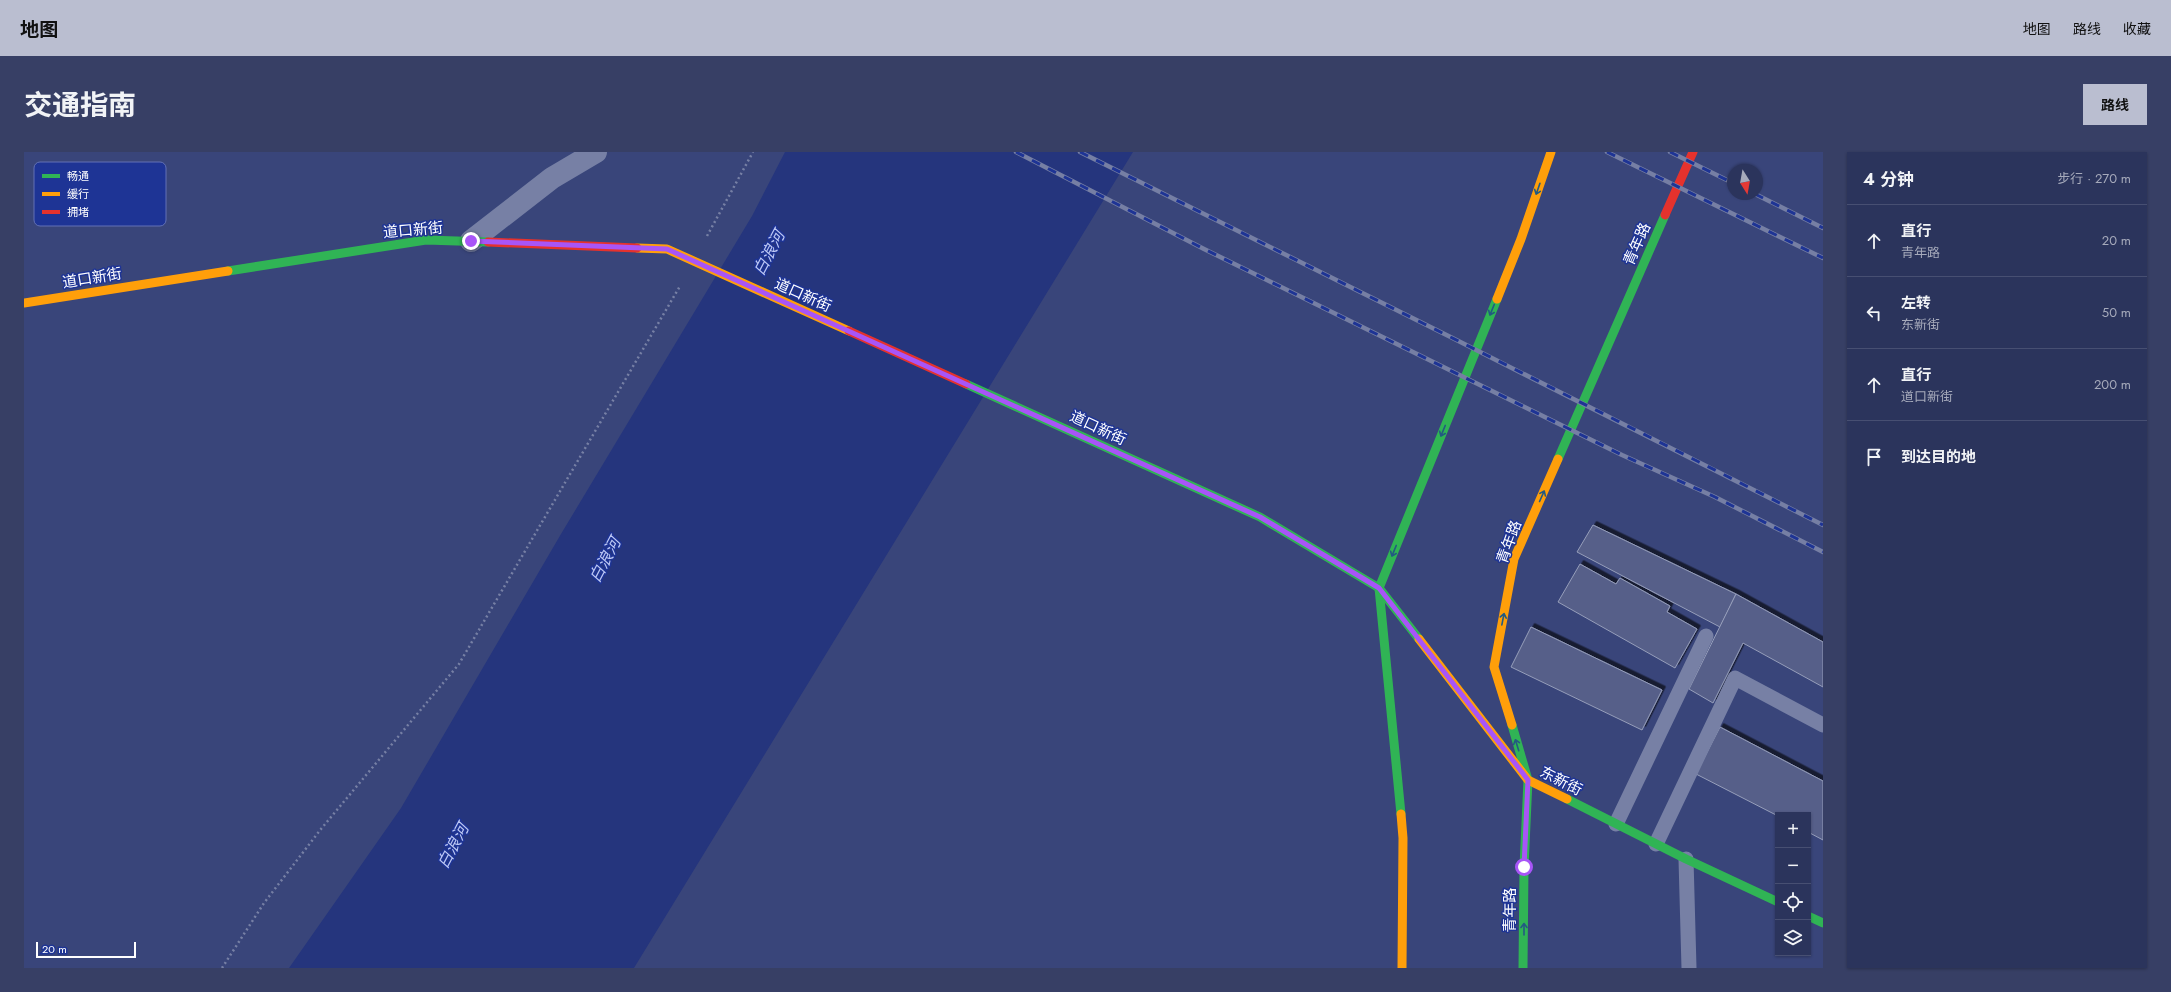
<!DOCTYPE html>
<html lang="zh">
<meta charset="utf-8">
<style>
body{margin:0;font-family:Jost,"Noto Sans SC",sans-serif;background:#373f65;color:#f1f3f6}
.controls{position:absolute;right:12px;bottom:12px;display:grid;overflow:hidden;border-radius:0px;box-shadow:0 1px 3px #0004}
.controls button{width:36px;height:36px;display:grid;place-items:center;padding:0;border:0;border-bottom:1px solid #474f72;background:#2b345c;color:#f1f3f6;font:20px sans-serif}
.compass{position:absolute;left:1703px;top:12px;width:36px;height:36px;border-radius:50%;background:#2b345c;box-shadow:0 1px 3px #0004;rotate:169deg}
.scale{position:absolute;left:12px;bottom:10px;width:100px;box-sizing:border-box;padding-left:4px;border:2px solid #fff;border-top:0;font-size:11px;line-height:14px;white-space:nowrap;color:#fff;-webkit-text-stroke:3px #1e3495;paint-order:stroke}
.stop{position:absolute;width:12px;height:12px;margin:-9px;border:3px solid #a855f7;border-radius:50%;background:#fff}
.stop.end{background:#a855f7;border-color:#fff;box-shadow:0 1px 4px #0008}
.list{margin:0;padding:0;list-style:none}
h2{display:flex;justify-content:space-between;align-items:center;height:52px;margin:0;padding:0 16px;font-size:17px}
h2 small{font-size:13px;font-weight:400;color:#a6aabb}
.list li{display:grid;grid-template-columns:26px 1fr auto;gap:12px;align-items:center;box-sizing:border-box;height:72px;padding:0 16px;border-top:1px solid #474f72}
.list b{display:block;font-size:15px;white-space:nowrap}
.list p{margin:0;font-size:13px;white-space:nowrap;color:#a6aabb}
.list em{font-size:13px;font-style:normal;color:#a6aabb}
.icon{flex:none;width:22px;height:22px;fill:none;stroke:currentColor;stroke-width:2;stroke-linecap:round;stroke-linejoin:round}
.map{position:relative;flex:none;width:1799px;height:816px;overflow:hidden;border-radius:0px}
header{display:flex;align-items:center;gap:24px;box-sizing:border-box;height:56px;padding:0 20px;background:#babed0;color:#111}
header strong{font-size:19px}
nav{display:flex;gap:22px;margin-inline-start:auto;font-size:14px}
.intro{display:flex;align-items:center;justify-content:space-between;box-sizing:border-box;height:96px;padding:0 24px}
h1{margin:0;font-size:28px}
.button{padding:10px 18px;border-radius:0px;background:#babed0;color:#111;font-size:14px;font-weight:700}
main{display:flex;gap:24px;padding:0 24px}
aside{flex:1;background:#2b345c;border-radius:0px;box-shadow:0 1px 3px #0004}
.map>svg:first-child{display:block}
</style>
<header>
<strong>地图</strong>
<nav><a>地图</a><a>路线</a><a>收藏</a></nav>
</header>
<div class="intro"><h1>交通指南</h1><a class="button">路线</a></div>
<main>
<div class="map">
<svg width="1799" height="816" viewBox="0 0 1799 816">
<defs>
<filter id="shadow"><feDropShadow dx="3.5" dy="-3.5" stdDeviation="0" flood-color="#0009"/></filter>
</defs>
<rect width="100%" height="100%" fill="#39457a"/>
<path fill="#25357d" d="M761,0H1109L610,816H265L377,656L537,382L728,64Z"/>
<g fill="#565f89" stroke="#969eba" filter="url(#shadow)">
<path d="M1569,373L1712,442L1696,475L1553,400Z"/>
<path d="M1556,412L1592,432L1596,426L1646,454L1643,460L1673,477L1651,516L1534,450Z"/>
<path d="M1712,442L1799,490V535L1719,491L1689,551L1665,537Z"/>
<path d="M1507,475L1638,538L1618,578L1487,515Z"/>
<path d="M1696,575L1799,629V688L1784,680V663L1754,664L1672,622Z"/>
</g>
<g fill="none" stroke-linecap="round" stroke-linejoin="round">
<g stroke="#7780a5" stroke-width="2.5" stroke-dasharray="2 3" stroke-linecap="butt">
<path d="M683,84L729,0"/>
<path d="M198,816L240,751L297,677L435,512L656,134"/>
</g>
<g stroke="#7780a5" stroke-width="15">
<path d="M1592,672L1682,484"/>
<path d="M1632,692L1711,526L1799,573"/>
<path d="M1662,707L1665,816"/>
</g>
<path stroke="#7780a5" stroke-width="22" d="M447,89L528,26L572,0"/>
<g stroke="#30b455" stroke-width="9">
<path d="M204,119L402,88L464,90"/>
<path d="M942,232L1236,365L1355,436L1395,487"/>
<path d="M1534,307L1641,63"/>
<path d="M1488,573L1504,628L1500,715L1499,816"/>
<path d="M1543,647L1662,707L1754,750"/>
<path d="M1377,662L1355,436L1473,147"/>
<path d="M1784,764L1799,771"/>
</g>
<g stroke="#ff9f0a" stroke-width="9">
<path d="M613,96L643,97L825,179"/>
<path d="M1473,147L1497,87L1527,0"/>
<path d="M0,151L204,119"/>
<path d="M1395,487L1504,628L1543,647"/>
<path d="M1488,573L1470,515L1490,407L1534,307"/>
<path d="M1377,662L1379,686L1378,816"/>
</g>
<g stroke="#e5322d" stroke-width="9">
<path d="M1641,63L1669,0"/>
<path d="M464,90L613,96"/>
<path d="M825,179L942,232"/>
</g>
<g stroke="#767fa4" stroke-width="4.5">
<g id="rail">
<path d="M992,0L1180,97L1598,303L1691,345L1799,400"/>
<path d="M1056,0C1304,124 1552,247 1799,373"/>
<path d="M1583,0L1799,106"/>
<path d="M1646,0L1709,31"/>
<path d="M1731,42L1799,76"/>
</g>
</g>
<use href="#rail" stroke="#1e3495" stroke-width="3" stroke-dasharray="9" stroke-linecap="butt"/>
</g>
<defs><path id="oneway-shaft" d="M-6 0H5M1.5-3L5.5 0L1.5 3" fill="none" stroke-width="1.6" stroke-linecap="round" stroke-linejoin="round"/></defs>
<g stroke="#235a82">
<use href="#oneway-shaft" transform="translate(1514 37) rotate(109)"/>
<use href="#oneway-shaft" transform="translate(1468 158) rotate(112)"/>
<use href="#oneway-shaft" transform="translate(1419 279) rotate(112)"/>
<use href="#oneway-shaft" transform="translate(1518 344) rotate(-66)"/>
<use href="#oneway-shaft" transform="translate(1370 399) rotate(112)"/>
<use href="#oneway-shaft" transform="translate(1479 467) rotate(-79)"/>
<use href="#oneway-shaft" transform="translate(1493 593) rotate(-107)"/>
<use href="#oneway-shaft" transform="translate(1500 777) rotate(-90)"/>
</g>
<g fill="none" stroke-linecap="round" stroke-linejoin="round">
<path stroke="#a855f7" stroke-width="5" d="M447,89L643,97L1236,365L1355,436L1504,628L1500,715"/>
</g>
<g text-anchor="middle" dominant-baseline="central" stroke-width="3" stroke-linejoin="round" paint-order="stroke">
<g font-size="15" fill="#fff" stroke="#1e3495">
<text transform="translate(389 78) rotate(-5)">道口新街</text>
<text transform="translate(1613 92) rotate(-66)">青年路</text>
<text transform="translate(68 126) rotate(-9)">道口新街</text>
<text transform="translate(779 143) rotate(24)">道口新街</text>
<text transform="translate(1074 276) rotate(25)">道口新街</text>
<text transform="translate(1485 390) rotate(-70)">青年路</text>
<text transform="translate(1537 629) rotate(27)">东新街</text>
<text transform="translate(1486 758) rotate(-90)">青年路</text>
</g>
<g font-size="16" font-style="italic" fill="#bec9f5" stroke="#1e3495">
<text transform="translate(745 101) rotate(-62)">白浪河</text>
<text transform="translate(581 408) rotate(-62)">白浪河</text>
<text transform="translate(429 694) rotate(-62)">白浪河</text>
</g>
</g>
<rect x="10" y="10" width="132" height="64" rx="6" fill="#1e3495" stroke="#6271b5" stroke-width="1"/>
<rect x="18" y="22" width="18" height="4" fill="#30b455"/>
<rect x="18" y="40" width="18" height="4" fill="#ff9f0a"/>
<rect x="18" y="58" width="18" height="4" fill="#e5322d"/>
<g font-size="11" fill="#fff">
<text x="43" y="28">畅通</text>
<text x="43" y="46">缓行</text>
<text x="43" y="64">拥堵</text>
</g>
</svg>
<div class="controls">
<button>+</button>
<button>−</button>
<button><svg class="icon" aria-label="locate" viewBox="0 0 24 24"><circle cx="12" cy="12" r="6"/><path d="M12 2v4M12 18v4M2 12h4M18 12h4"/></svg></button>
<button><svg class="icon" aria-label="layers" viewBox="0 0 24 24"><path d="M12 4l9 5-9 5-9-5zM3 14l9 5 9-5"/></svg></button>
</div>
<svg class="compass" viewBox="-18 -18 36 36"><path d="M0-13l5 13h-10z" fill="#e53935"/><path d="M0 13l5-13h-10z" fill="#a6aabb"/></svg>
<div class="scale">20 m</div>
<div class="stop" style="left:1500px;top:715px"></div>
<div class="stop end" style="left:447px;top:89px"></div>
</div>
<aside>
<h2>4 分钟<small>步行 · 270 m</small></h2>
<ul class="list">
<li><svg class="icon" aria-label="ahead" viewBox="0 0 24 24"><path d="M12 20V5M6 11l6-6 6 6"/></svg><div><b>直行</b><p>青年路</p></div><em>20 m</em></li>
<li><svg class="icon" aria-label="left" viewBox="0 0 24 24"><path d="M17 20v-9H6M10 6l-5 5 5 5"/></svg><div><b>左转</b><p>东新街</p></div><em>50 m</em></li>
<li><svg class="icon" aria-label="ahead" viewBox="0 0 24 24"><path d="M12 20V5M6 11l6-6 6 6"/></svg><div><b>直行</b><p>道口新街</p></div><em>200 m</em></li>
<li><svg class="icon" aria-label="arrive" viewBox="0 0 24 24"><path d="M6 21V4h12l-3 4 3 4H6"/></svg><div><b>到达目的地</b></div></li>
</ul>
</aside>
</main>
